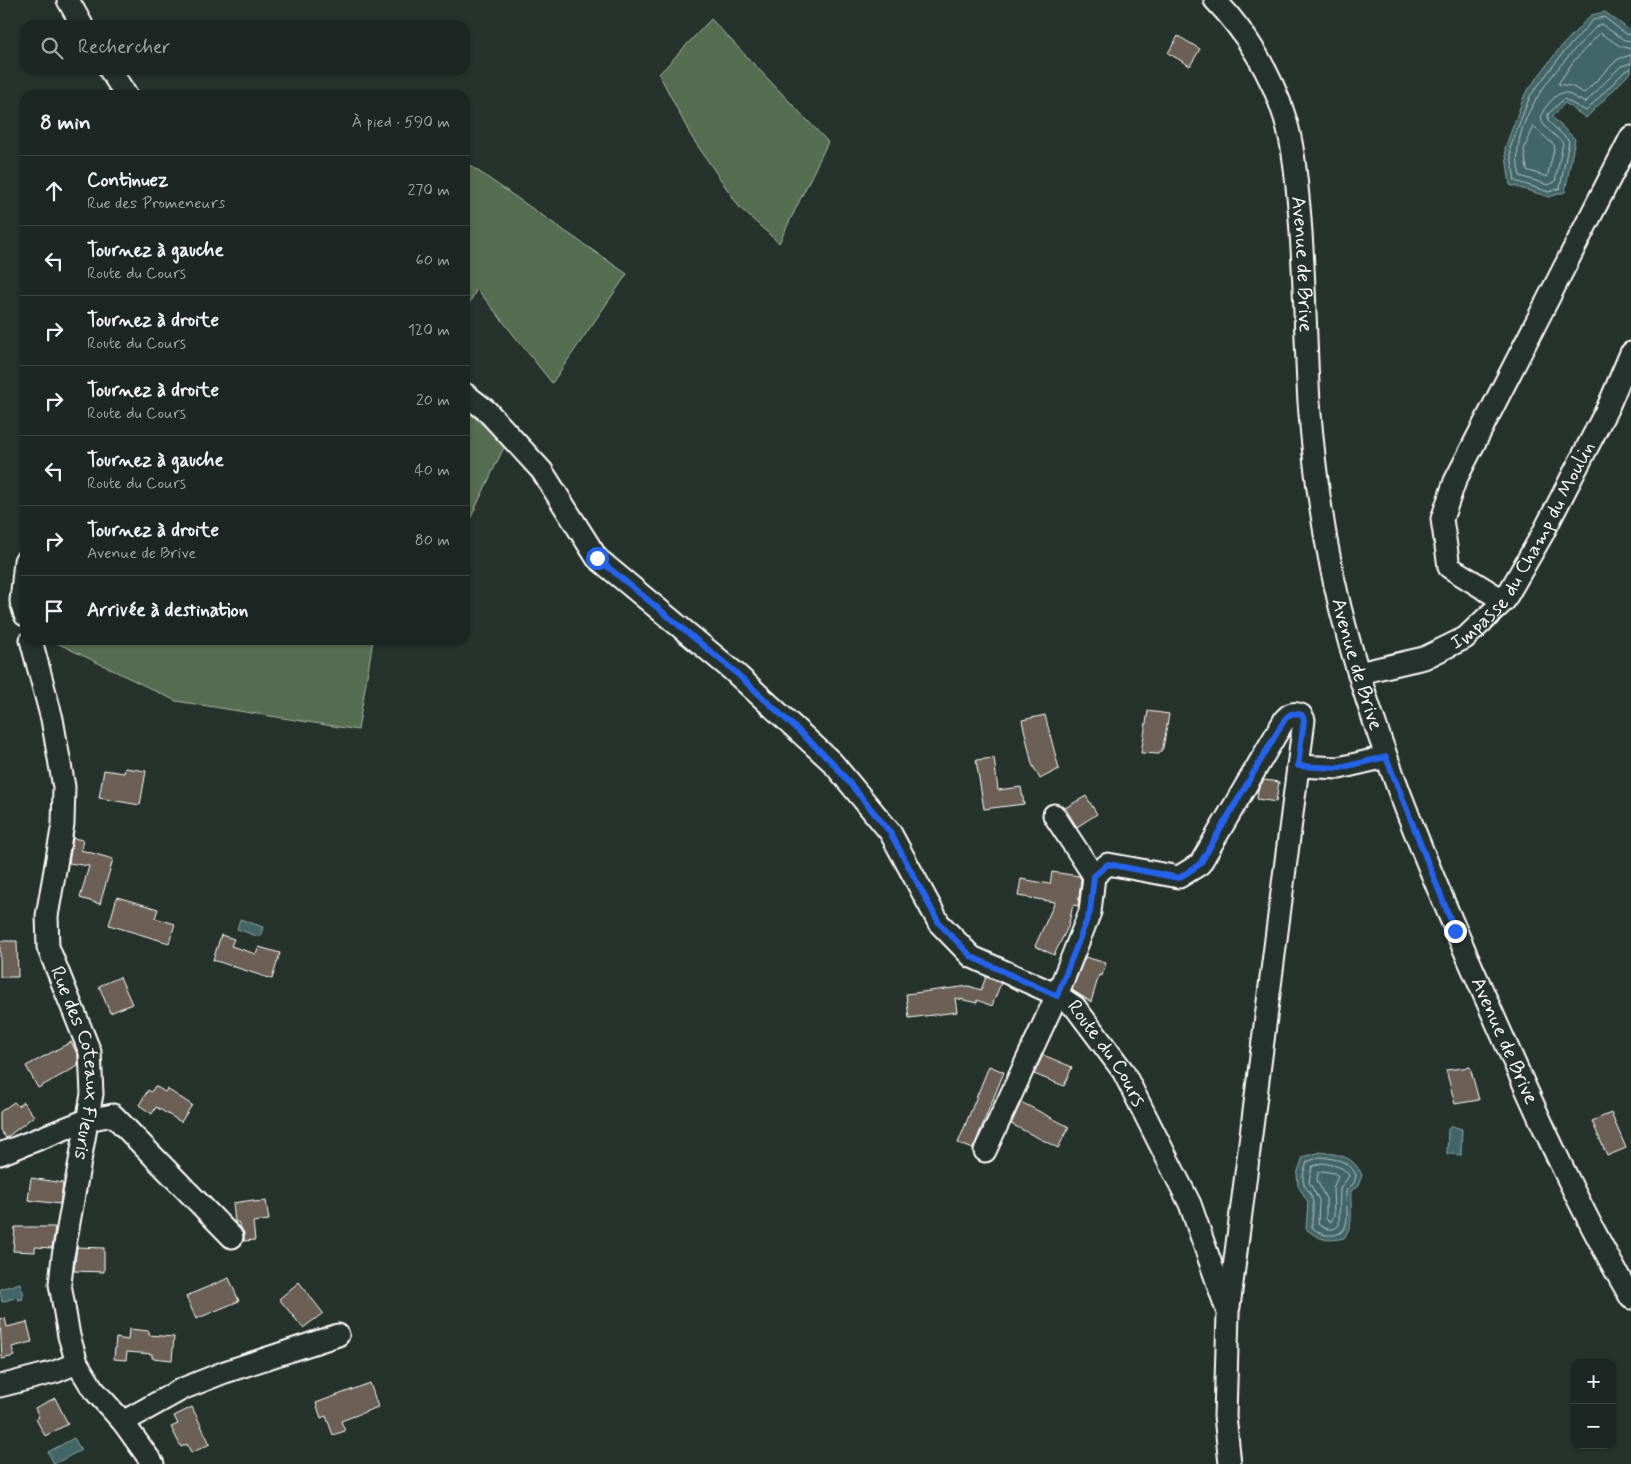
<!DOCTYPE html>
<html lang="fr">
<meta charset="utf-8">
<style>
body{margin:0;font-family:Mynerve,sans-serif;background:#29322f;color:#f1f3f6}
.controls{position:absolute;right:15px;bottom:15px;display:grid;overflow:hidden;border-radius:10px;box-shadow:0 1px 4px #0004}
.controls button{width:45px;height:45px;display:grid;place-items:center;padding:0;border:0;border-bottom:1px solid #3a4340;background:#1c2622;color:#f1f3f6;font:25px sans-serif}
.stop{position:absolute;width:15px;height:15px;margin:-11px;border:4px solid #2563eb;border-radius:50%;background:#fff}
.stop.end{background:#2563eb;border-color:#fff;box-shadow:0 1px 5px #0008}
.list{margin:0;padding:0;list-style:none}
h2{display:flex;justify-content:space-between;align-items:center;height:65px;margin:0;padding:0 20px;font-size:21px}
h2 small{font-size:16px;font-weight:400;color:#a0a5a5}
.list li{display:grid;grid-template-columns:32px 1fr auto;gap:15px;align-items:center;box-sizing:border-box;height:70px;padding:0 20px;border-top:1px solid #3a4340}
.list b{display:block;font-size:19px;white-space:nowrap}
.list p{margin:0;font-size:16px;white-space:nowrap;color:#a0a5a5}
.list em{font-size:16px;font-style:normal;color:#a0a5a5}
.icon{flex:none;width:28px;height:28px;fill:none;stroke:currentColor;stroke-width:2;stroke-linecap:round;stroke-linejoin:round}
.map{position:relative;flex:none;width:1631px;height:1464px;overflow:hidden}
.search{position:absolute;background:#1c2622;box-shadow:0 1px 4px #0004;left:20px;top:20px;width:450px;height:55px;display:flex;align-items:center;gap:12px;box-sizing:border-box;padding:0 18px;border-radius:15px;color:#a0a5a5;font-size:19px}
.panel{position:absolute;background:#1c2622;box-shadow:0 1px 4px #0004;left:20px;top:90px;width:450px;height:555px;border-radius:15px}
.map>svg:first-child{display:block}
</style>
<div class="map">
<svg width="1631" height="1464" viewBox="0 0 1631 1464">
<rect width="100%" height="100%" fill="#26332d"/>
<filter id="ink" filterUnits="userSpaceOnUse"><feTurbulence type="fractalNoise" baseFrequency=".02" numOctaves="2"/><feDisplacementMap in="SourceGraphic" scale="10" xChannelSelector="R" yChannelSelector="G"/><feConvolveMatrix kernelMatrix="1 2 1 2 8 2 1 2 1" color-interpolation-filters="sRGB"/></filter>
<g filter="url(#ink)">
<g fill="#576d51" stroke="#abb6a8">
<path d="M711,19L828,142L779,243L740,208L691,136L659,74Z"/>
<path d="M465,162L627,274L552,383L477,289L465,311Z"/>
<path d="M465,409L505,445L465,530Z"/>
<path d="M51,640H373L358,730L176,701Z"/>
</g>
<g fill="#436668" stroke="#8ea3a4">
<path d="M1605,12L1631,31V72L1586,118L1565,103L1552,117L1575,139L1565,192L1549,197L1510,185L1505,148L1525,94L1559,49L1591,15Z"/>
<path d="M240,919L263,927L260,937L237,929Z"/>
<path d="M1452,1126L1462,1129L1461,1155L1447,1154L1448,1129Z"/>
<path d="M1321,1152C1341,1155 1353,1156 1362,1175L1358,1186L1351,1191C1350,1209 1355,1223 1344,1238C1328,1242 1319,1240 1306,1229L1308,1202L1298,1186L1297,1174L1303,1157Z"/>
<path d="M20,1283L24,1295L22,1296L23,1299L18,1300L17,1297L2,1302L0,1289Z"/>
<path d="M74,1438L81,1450L54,1464L48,1452Z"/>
</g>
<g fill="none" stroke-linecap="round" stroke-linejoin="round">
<g stroke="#b4c2c3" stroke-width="1">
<path d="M1631,35L1626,34L1604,17L1593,20L1563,53L1530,96L1510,148L1515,181L1549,192L1560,188L1569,141L1548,121V114L1564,99L1586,111L1625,71L1631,69"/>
<path d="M1631,41L1624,40L1601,24L1597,26C1561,63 1505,120 1520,176L1548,185L1555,182L1563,143C1549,128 1530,123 1550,102C1556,96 1559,92 1567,93L1585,103L1621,66L1631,63"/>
<path d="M1631,49L1620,46L1600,33L1573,62L1558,84L1571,86L1584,93L1618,59L1631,55"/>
<path d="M1534,127L1555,146L1547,177L1527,170L1524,150Z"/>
<path d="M1321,1157C1336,1159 1350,1161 1356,1175L1354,1183L1346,1191C1345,1205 1354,1233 1333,1235C1324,1236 1318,1233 1312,1227C1311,1219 1314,1211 1313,1203C1311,1184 1296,1191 1307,1162Z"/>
<path d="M1322,1163C1332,1165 1345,1166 1349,1176L1340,1189L1339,1225C1334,1232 1324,1229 1318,1224L1319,1200L1309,1182L1312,1167Z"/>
<path d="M1323,1171L1334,1173L1338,1176L1333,1188L1334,1216L1331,1222L1326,1219V1199L1317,1180L1318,1173Z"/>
</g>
</g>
<g fill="#6c6157" stroke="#fff">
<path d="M1178,36L1200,49L1190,66L1168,53Z"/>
<path d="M1148,711L1169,714L1163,748L1159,754L1141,753Z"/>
<path d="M1045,715L1059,769L1040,779L1032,764L1022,720Z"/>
<path d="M994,758L998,790L1021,787L1024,804L984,809L976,760Z"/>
<path d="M125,768L146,771L140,805L99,798L104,770L124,773Z"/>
<path d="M1264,780L1279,782L1276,802L1257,799L1258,789Z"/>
<path d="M1086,796L1097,814L1077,827L1065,808Z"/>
<path d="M73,838L83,840L81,850L113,859L100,904L80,898L89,866L69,863Z"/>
<path d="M1052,872L1079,876L1081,879L1078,906L1073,905L1068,927L1054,955L1035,946L1055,902L1018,896L1021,879L1050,884Z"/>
<path d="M117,897L158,909L155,918L175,924L169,943L109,925Z"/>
<path d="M221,935L234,939L231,946L256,954L259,947L280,953L272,979L213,960Z"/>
<path d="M0,941H17L18,977H0Z"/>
<path d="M1085,957L1106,963L1102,976L1099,975L1091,1002L1072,990Z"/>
<path d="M120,977L132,1004L110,1013L99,986Z"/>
<path d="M986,977L1001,983L992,1006L977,1000V1003L955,998L957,1012L909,1018L906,994L969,986L981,990Z"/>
<path d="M71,1042L78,1055V1066L38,1088L26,1066Z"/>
<path d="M1043,1055L1072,1067L1064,1086L1034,1074Z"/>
<path d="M989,1066L1004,1072L973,1149L958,1143Z"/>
<path d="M1470,1067L1479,1100L1455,1104L1446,1070Z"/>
<path d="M155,1086L165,1092L167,1089L192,1105L181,1122L156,1107L152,1114L139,1105L148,1090L151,1092Z"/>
<path d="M14,1102L18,1106L23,1102L34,1116L6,1138L0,1130V1112Z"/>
<path d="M1021,1102L1069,1127L1058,1148L1011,1124Z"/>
<path d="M1611,1113L1626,1148L1607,1156L1592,1121Z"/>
<path d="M31,1178L63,1183L60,1204L28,1200Z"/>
<path d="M253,1200V1202L266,1201L269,1220L253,1222L255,1240L244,1241V1233L238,1222H235L233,1203Z"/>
<path d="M15,1227H55L52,1248L35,1247V1252L13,1251Z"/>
<path d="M77,1247L104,1248V1272L74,1271Z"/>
<path d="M229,1278L239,1301L196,1319L186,1296Z"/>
<path d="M299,1282L323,1313L303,1328L279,1299Z"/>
<path d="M5,1318L7,1327L27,1322L32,1342L12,1347L14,1356L2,1359L0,1319Z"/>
<path d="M129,1329L149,1331V1335L174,1337L172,1360L152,1358V1354L127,1352L126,1360L114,1359L116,1338L128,1340Z"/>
<path d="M370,1383L378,1407L341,1421L345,1431L333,1435L326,1416L321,1418L316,1403Z"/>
<path d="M55,1398L68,1424L45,1436L36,1419L39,1417L35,1408Z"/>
<path d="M192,1407L210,1444L191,1453L187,1444L181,1447L171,1427L178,1424L174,1416Z"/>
</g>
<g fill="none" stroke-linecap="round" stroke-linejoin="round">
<g stroke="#fff" stroke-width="25">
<g id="minor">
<path d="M68,0L82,25"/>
<path id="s1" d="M1215,0C1246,32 1272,75 1285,118C1294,147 1296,178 1299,207C1305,272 1305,337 1309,402C1315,481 1327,564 1349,641C1386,771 1439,894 1494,1017C1536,1112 1578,1207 1631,1298"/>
<path d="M110,70L126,95"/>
<path id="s2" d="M465,394L487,411L542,471L597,558L733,671L832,762L890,832L939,923L972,957L1057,995L1075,1007L1123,1071L1190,1204L1228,1313L1225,1416L1230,1464"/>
<path d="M25,561L21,601L25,615"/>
<path d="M1504,601L1449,567L1442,519L1455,481L1631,137"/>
<path id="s3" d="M31,640L52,719L64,787L63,824L47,916L48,947L90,1052L92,1094L63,1256L60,1284L69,1336L77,1363L93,1389L123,1422L153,1464"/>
<path id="s4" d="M1359,673L1424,658L1465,638L1504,601L1542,535L1608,407L1631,353"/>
<path d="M1298,766L1339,768L1386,757"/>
<path d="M1054,815L1094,876"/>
<path d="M985,1151L1057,995L1090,912L1094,876L1108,864L1179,877L1200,864L1285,719C1290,713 1294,712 1301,715L1304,720L1229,1307"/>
<path d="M0,1154L87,1120L113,1115L232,1237"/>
<path d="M0,1386L55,1372L77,1363"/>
<path d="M123,1422L182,1389L225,1372L338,1335"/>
</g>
</g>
<use href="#minor" stroke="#26332d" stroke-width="21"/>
</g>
</g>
<g fill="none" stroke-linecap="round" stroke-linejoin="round" filter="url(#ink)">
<path stroke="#2563eb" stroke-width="6" d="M597,558L733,670L832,762L890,832L939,923L972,957L1057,996L1090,912L1094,876L1108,864L1179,878L1200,864L1285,719C1290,713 1294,712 1302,715L1304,720L1298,766L1339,768L1386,757L1455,931"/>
</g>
<g text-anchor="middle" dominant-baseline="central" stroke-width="4.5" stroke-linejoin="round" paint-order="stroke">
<g font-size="20" fill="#fff" stroke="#26332d">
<text stroke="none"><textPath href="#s1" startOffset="286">Avenue de Brive</textPath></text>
<text stroke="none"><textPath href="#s4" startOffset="222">Impasse du Champ du Moulin</textPath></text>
<text stroke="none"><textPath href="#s1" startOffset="691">Avenue de Brive</textPath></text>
<text stroke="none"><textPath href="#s1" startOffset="1096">Avenue de Brive</textPath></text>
<text stroke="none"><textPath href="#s2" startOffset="936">Route du Cours</textPath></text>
<text stroke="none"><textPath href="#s3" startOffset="434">Rue des Coteaux Fleuris</textPath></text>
</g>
</g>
</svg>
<div class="controls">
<button>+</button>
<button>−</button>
</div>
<div class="stop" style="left:597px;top:558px"></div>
<div class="stop end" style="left:1455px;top:931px"></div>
<div class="search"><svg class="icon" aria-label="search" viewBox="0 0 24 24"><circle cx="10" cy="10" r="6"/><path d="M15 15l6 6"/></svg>Rechercher</div>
<section class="panel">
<h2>8 min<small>À pied · 590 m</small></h2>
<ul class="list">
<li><svg class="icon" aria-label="ahead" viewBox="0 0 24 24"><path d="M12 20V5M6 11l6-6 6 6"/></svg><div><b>Continuez</b><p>Rue des Promeneurs</p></div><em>270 m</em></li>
<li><svg class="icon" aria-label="left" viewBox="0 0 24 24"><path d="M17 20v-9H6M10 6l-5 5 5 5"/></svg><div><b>Tournez à gauche</b><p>Route du Cours</p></div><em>60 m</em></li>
<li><svg class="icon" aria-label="right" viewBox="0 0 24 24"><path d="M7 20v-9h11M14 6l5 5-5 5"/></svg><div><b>Tournez à droite</b><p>Route du Cours</p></div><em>120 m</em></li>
<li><svg class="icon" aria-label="right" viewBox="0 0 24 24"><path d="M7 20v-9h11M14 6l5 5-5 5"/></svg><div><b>Tournez à droite</b><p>Route du Cours</p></div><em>20 m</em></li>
<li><svg class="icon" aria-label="left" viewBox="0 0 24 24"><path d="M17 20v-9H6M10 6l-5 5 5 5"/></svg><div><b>Tournez à gauche</b><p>Route du Cours</p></div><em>40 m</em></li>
<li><svg class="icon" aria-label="right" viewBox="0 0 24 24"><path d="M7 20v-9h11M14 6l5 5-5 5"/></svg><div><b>Tournez à droite</b><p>Avenue de Brive</p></div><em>80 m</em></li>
<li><svg class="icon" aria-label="arrive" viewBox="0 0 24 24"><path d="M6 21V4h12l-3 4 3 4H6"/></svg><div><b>Arrivée à destination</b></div></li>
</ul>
</section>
</div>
